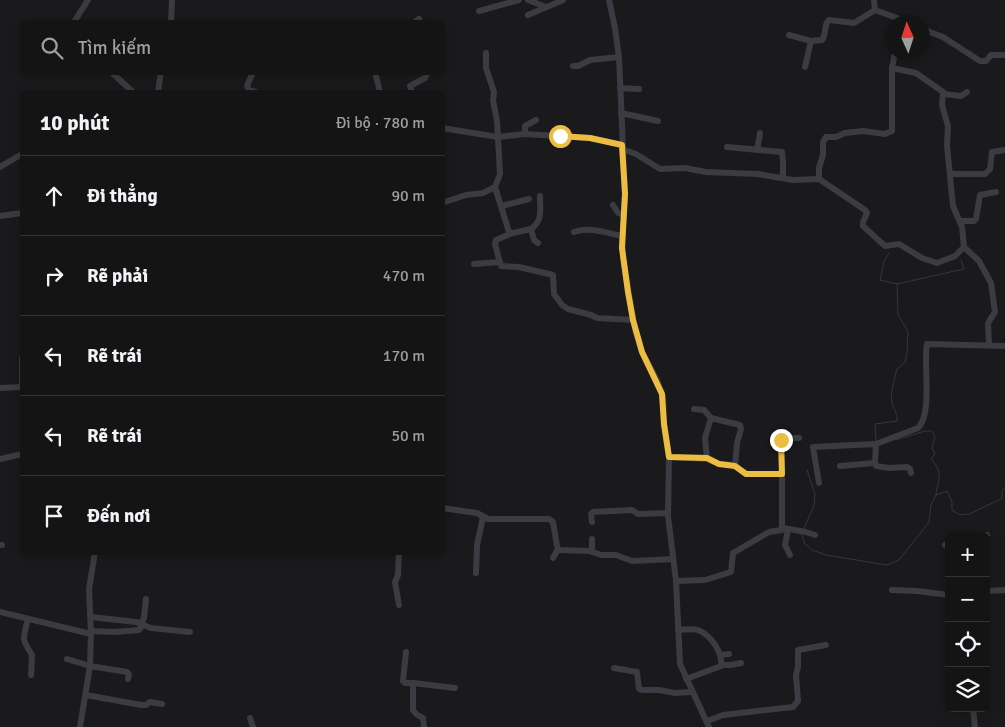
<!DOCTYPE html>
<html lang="vi">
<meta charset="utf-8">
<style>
body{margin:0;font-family:Signika,sans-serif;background:#1d1d1e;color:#f1f3f6}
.controls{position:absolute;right:15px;bottom:15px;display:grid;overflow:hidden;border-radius:8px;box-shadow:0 2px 12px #0003}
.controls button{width:45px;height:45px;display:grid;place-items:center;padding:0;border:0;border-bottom:1px solid #333334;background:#141415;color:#f1f3f6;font:25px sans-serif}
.compass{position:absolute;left:885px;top:15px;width:45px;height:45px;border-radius:50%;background:#141415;box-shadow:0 2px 12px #0003;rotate:357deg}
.stop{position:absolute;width:15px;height:15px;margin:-11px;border:4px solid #edbc42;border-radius:50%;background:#fff}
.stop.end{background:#edbc42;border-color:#fff;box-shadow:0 1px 5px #0008}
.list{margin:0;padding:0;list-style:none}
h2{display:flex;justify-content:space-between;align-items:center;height:65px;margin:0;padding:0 20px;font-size:21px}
h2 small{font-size:16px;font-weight:400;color:#9d9ea0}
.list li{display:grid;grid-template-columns:32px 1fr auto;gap:15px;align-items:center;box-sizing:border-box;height:80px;padding:0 20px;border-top:1px solid #333334}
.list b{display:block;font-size:19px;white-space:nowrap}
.list em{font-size:16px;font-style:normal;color:#9d9ea0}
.icon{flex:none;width:28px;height:28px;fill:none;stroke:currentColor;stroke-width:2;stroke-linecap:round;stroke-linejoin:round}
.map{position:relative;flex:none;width:1005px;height:727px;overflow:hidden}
.search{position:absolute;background:#141415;box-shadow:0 2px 12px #0003;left:20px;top:20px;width:425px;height:55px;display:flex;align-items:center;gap:12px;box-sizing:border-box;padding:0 18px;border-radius:8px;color:#9d9ea0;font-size:19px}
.panel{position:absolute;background:#141415;box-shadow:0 2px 12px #0003;left:20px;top:90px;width:425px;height:465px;border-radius:8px}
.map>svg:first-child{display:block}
</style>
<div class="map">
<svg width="1005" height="727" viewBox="0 0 1005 727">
<rect width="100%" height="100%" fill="#1a1a1c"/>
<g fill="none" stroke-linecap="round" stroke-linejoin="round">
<g stroke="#303840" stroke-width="1">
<path d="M889,253L884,261L880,280L897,284L964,269L961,260"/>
<path d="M896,440L925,431H932L935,437L932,448L935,454L931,459C944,473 938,478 936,495"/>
<path d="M876,441L875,424L897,421C898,413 893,409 892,402C890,392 895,378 897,369L905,362L907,353L908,331L898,315L897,284"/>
<path d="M804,528L814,506L815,494L807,470"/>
<path d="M802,535L805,544L812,550L826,555L887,565L899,560L929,522L931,505L936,495L947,491L952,502V510L960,515L969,514L999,500L1002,498V491L1005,487"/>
</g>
<g stroke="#3b3c41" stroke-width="6">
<path d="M528,0L546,7"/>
<path d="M609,0L615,28L619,57L625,194L622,242L623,259L635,330L642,352L657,380L663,397L664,425L669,457L668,516L676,581L680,664L709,727"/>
<path d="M874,0L875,10L897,18L904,22"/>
<path d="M479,11L519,0"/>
<path d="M528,15L563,0"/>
<path d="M74,22L88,0"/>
<path d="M171,22L172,0"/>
<path d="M415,22L419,19"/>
<path d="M922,29L943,37L980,61H986L991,55H1005"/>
<path d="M789,35L811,41L822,40C827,34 823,25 829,20L854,23L875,10"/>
<path d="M573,66H578L590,60L619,57"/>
<path d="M805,67L811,41"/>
<path d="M892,68L916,73L943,92L942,105L948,126L947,146L953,206L962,227L964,247L979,261L991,283L995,312L988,323L989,345"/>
<path d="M111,72L133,92"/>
<path d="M253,72L247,86L249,90L256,92"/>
<path d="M375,72L380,92"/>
<path d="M620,88L639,89"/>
<path d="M158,92L161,72"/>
<path d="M412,92L410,86L425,78L428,72"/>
<path d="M944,94L961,96L967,92"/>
<path d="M621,113L658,121"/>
<path d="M442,128L498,137L525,134L590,138L622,145"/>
<path d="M525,134V126L536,120"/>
<path d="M727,147L782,152L783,162V178"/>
<path d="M622,149L636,154L660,169L685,168L706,172L758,174L793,180L819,179L865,210L867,213L863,222V226L885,246L899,244L922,258L937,263L955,256L964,247"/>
<path d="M757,150L760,133"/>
<path d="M0,167L22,154"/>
<path d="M950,174H985L990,169L992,152L1005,150"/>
<path d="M819,179V168L823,155V142L826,137H836L845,133L863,131L885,134L892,131V68L895,52"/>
<path d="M495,187L509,232L508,235L496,240L495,244L501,266L519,267L553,275L554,294L562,305L568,309L591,315L597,318L633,320"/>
<path d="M442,203L466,195L483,193L495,187L500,174L497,121L493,100L494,92L486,68V53"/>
<path d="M613,205L618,213L624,215"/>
<path d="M502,206L529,199"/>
<path d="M0,216L22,213"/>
<path d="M960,221H974L976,219L980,195L996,192"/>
<path d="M531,229C543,220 540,210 540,196"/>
<path d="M574,232C588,226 607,233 622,236"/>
<path d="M509,234L531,229L534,240L538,243"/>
<path d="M474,264L499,262"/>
<path d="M22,387V358"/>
<path d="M0,388L22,387"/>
<path d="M694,409L704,410L711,418L740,425L741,429L737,443L735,466"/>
<path d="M669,457L707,459L719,464L734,465L746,474H782V530L769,532L733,553L731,572L705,580L676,581"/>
<path d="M0,459L22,454"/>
<path d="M707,459L705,438L711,418"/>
<path d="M840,466L875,463"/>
<path d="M911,473L910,469L907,467L889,468L876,466L875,463L876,444L918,428C933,414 923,363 927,344L1005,346"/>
<path d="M782,474L781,441L785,438H799"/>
<path d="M819,483L813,447L876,444"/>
<path d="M442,508L477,513L488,519H549L553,522L557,546L559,550L590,551L601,555H616L632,561L673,559"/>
<path d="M592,522L591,514L593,512L632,510L638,514L668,513"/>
<path d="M783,528L806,532L815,535"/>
<path d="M788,529L785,545L790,555"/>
<path d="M986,536L987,535"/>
<path d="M592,539V552"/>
<path d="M0,545H2"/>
<path d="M945,545L949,547"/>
<path d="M553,558L558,549"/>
<path d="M476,573L477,545L483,517"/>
<path d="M892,590L917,591L949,595"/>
<path d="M986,591L1005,590"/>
<path d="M399,605L395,582L398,575L399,552"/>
<path d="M0,612L91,634"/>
<path d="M91,617L136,622L151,628L190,632"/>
<path d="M28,619C23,639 21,638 32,655L31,675"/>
<path d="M141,623L144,618L146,599"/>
<path d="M678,630C684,630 692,628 698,630C711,635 723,653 721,666L686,679"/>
<path d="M91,631L115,632L139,630L143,624"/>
<path d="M406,652L403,681L405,683H413V710L416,714L423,718L424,727"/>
<path d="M720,655L729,654"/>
<path d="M67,659L90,666L127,672L129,674L128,679"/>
<path d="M722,665H731L741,663"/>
<path d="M614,668L637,672L639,689L642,690H659L675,693L692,692"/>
<path d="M413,683L455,688"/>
<path d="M86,695L141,705H146L150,702L162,704"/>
<path d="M973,708L975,727"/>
<path d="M250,718L253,727"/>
<path d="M707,721L723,715L793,707L798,701L796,675L798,667V650L826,645"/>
<path d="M80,727L90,666L91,634L89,589L95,552"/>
</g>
</g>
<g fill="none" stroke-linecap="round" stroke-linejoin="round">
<path stroke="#edbc42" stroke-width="6" d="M560,136L590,138L622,145L625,194L622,248L628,292L633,320L642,352L662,394L664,424L669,457L707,458L719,464L735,466L746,474H782L781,440"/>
</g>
</svg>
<div class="controls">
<button>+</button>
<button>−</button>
<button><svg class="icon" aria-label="locate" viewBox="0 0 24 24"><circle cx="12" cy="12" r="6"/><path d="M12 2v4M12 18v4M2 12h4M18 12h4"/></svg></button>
<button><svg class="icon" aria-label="layers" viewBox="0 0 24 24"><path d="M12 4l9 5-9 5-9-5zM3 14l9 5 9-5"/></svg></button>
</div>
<svg class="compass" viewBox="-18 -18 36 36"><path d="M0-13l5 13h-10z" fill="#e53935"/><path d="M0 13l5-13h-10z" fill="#9d9ea0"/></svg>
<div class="stop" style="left:560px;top:136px"></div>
<div class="stop end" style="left:781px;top:440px"></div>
<div class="search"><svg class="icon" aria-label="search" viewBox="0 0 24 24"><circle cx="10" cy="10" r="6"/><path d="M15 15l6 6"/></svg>Tìm kiếm</div>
<section class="panel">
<h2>10 phút<small>Đi bộ · 780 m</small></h2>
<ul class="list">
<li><svg class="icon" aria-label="ahead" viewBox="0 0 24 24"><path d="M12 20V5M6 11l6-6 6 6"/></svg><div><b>Đi thẳng</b></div><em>90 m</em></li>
<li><svg class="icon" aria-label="right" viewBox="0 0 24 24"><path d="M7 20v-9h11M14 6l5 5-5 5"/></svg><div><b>Rẽ phải</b></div><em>470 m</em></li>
<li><svg class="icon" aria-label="left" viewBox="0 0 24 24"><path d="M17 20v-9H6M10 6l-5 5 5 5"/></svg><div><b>Rẽ trái</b></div><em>170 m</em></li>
<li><svg class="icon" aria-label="left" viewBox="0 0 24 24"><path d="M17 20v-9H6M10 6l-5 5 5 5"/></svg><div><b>Rẽ trái</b></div><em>50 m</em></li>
<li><svg class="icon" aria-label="arrive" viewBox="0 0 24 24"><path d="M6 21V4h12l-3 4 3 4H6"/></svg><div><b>Đến nơi</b></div></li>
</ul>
</section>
</div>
